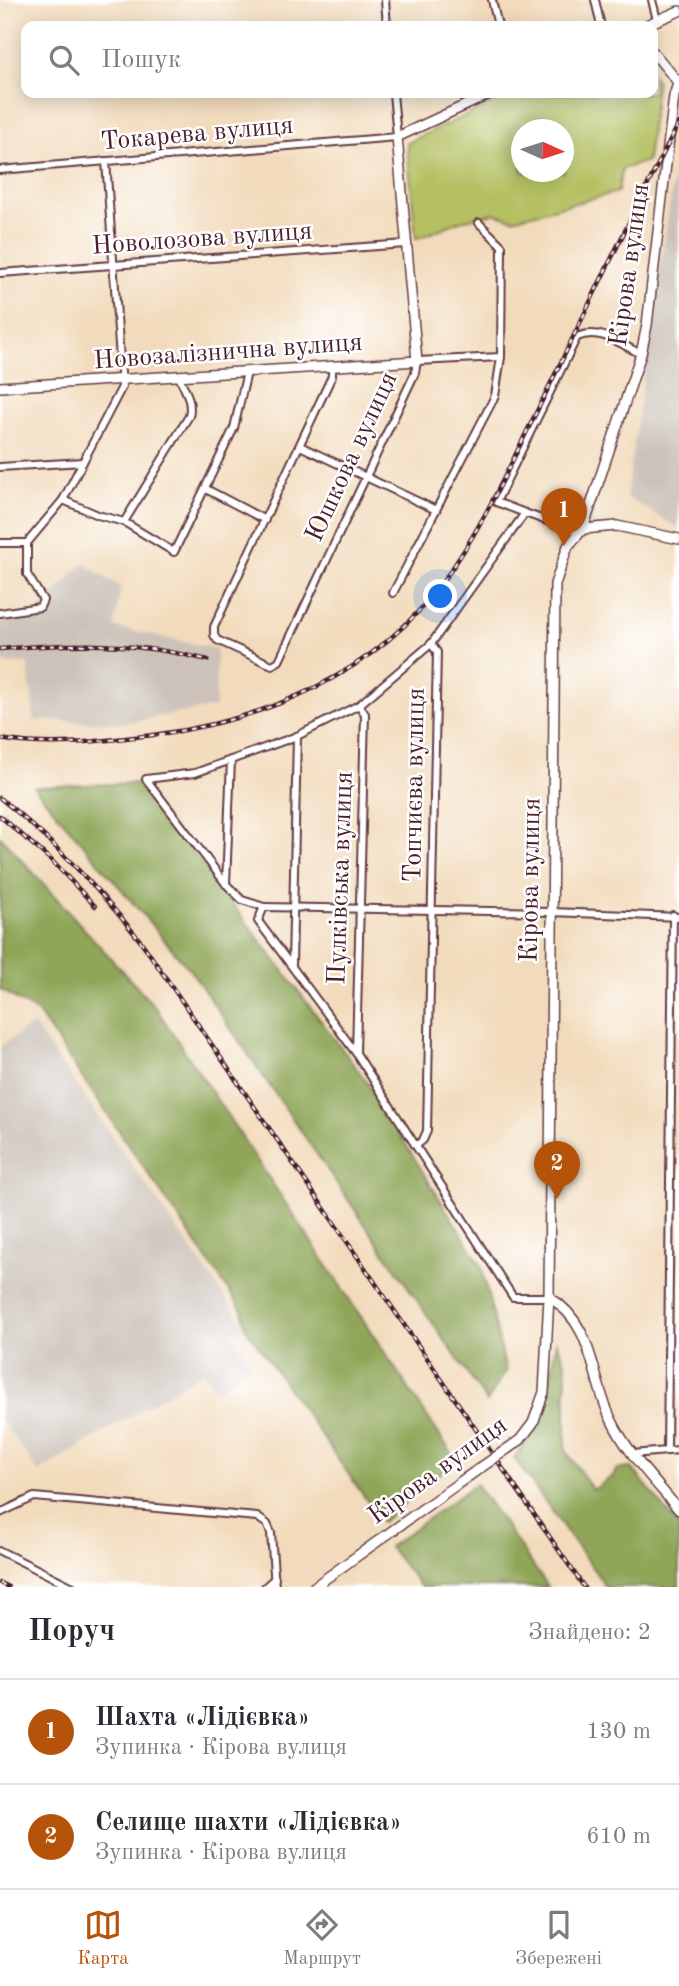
<!DOCTYPE html>
<html lang="uk">
<meta charset="utf-8">
<style>
body{margin:0;font-family:"Old Standard TT",serif;background:#f7f7f7;color:#2b2b33}
.compass{position:absolute;left:511px;top:119px;width:63px;height:63px;border-radius:50%;background:#fff;box-shadow:0 4px 18px #0003;rotate:93deg}
.you{position:absolute;left:441px;top:597px;width:24px;height:24px;margin:-18px;border:5px solid #fff;border-radius:50%;background:#1a73e8;box-shadow:0 0 0 10px #1a73e833}
.badge{display:grid;place-items:center;width:46px;height:46px;border-radius:50%;background:#b45309;color:#fff;font-size:23px;font-weight:700}
.pin{position:absolute;translate:-50% -58px;filter:drop-shadow(0 2px 4px #0008)}
.pin::after{content:'';position:absolute;top:37px;width:24px;height:21px;background:inherit;clip-path:polygon(0 0,100% 0,50% 100%)}
.list{margin:0;padding:0;list-style:none}
h2{display:flex;justify-content:space-between;align-items:center;height:91px;margin:0;padding:0 28px;font-size:30px}
h2 small{font-size:23px;font-weight:400;color:#7c7c81}
.list li{display:grid;grid-template-columns:46px 1fr auto;gap:21px;align-items:center;box-sizing:border-box;height:105px;padding:0 28px;border-top:2px solid #e1e1e2}
.list b{display:block;font-size:26px;white-space:nowrap}
.list p{margin:0;font-size:23px;white-space:nowrap;color:#7c7c81}
.list em{font-size:23px;font-style:normal;color:#7c7c81}
.icon{flex:none;width:38px;height:38px;fill:none;stroke:currentColor;stroke-width:2;stroke-linecap:round;stroke-linejoin:round}
.map{position:relative;flex:none;width:679px;height:1587px;overflow:hidden}
.search{position:absolute;background:#fff;box-shadow:0 4px 18px #0003;left:21px;right:21px;top:21px;height:77px;display:flex;align-items:center;gap:18px;box-sizing:border-box;padding:0 24px;border-radius:14px;color:#7c7c81;font-size:26px}
.sheet{height:301px;background:#fff}
nav{display:flex;justify-content:space-around;align-items:center;box-sizing:border-box;height:98px;border-top:2px solid #e1e1e2;background:#fff;font-size:19px;color:#7c7c81}
nav a{display:grid;justify-items:center;gap:4px}
nav .on{color:#b45309}
.map>svg:first-child{display:block}
</style>
<div class="map">
<svg width="679" height="1587" viewBox="0 0 679 1587">
<rect width="100%" height="100%" fill="#fff"/>
<filter id="ink" filterUnits="userSpaceOnUse"><feTurbulence type="fractalNoise" baseFrequency=".0143" numOctaves="2"/><feDisplacementMap in="SourceGraphic" scale="14" xChannelSelector="R" yChannelSelector="G"/><feConvolveMatrix kernelMatrix="1 2 1 2 8 2 1 2 1" color-interpolation-filters="sRGB"/></filter>
<filter id="wash" filterUnits="userSpaceOnUse"><feTurbulence type="fractalNoise" baseFrequency=".00686" numOctaves="4" result="noise"/><feDisplacementMap in="SourceGraphic" scale="28" xChannelSelector="R" yChannelSelector="G"/><feGaussianBlur stdDeviation="1.57" result="paint"/><feColorMatrix in="noise" values="0 0 0 0 0 0 0 0 0 0 0 0 0 0 0 0 0 1.4 0 .05"/><feComposite in="paint" operator="in"/></filter>
<g filter="url(#wash)">
<rect width="100%" height="100%" fill="#f2dbbc"/>
<g fill="#ccc2b9">
<path d="M679,142V528L626,497Z"/>
<path d="M84,563L121,588L114,627L217,649L215,707L124,723L34,720L28,664L0,663V620L33,617Z"/>
<path d="M33,1024L245,1326L232,1335L252,1365L217,1391L203,1372L38,1472L0,1418V1047Z"/>
</g>
<path fill="#b4c062" stroke="#7f7046" stroke-width="2" fill-rule="evenodd" d="M653,76L657,81L647,161L622,169L618,192L513,219L494,213L460,221L416,239L407,143L514,93H653ZM522,130H564V172H522Z"/>
<g fill="#8fa658" stroke="#6c6242" stroke-width="2">
<path d="M137,783L216,882L364,1078L481,1265L506,1371L487,1402L191,971L34,787Z"/>
<path d="M0,836L156,1008L456,1460L382,1522L246,1328L242,1310L38,1013L0,989Z"/>
<path d="M556,1342L566,1363V1451L593,1490L613,1476L617,1469L632,1468L679,1526V1587H606L514,1458L544,1419Z"/>
<path d="M476,1484L548,1587H421L389,1547Z"/>
</g>
</g>
<g filter="url(#ink)">
<g fill="none" stroke-linecap="round" stroke-linejoin="round">
<g stroke="#633b41" stroke-width="10">
<g id="street">
<path d="M385,0L387,26"/>
<path d="M492,0L498,26"/>
<path d="M595,0L601,26"/>
<path d="M652,0L657,20"/>
<path d="M0,170L397,137L393,93"/>
<path d="M0,273L406,244"/>
<path d="M332,366V376L214,627V635L217,640L272,665L279,661L415,373L417,361L501,357"/>
<path d="M300,446L436,510"/>
<path d="M0,467L83,462"/>
<path d="M206,489L265,520"/>
<path d="M63,500L98,515L124,522L174,552L234,428L247,372"/>
<path d="M525,513L496,502L577,337C600,327 620,344 641,354"/>
<path d="M124,522L189,416C193,401 184,388 178,375"/>
<path d="M0,543H27"/>
<path d="M393,593L495,396L501,357L502,246L479,223"/>
<path d="M0,613L40,607L43,600L27,574V543L63,500L122,387L106,161"/>
<path d="M431,644L359,705L297,736L195,773L146,779L226,884L242,900L264,907L258,921L356,1053L513,1297H549"/>
<path d="M226,884L231,760"/>
<path d="M264,907L551,912L679,917"/>
<path d="M292,965L297,736"/>
<path d="M356,1052L365,714L359,705"/>
<path d="M417,1145L423,1140L427,1131L437,652L431,644L525,513L580,533"/>
<path d="M667,1450L673,915"/>
<path d="M632,1454L679,1450"/>
<path d="M0,1513L34,1497L257,1517L267,1524L271,1533L275,1587"/>
<path d="M0,1551L73,1587"/>
<path d="M265,1587L275,1578"/>
</g>
</g>
<g stroke="#633b41" stroke-width="12">
<g id="secondary">
<path d="M644,26L679,11"/>
<path d="M653,52L678,82"/>
<path d="M0,387L417,361L397,137L492,93"/>
<path d="M583,529L617,526L679,539"/>
<path d="M549,1297C595,1325 590,1376 611,1419C627,1453 655,1481 679,1510"/>
<path d="M520,1440L533,1423L544,1392L549,1297L555,584L568,546L583,529L641,354L647,325L674,96L679,80"/>
<path d="M314,1587L456,1485"/>
</g>
</g>
<use href="#street" stroke="#fff" stroke-width="6"/>
<use href="#secondary" stroke="#fff" stroke-width="9"/>
<g stroke="#4a1f2b" stroke-width="4.5">
<g id="rail">
<path d="M0,649C77,643 132,641 208,660"/>
<path d="M0,739C51,748 102,741 153,735C264,721 377,674 444,580C485,524 512,460 543,399C588,307 632,214 679,123"/>
<path d="M0,798C54,841 99,889 142,943L584,1587"/>
<path d="M0,816L52,861L95,906"/>
<path d="M0,1583L8,1587"/>
</g>
</g>
<use href="#rail" stroke="#fff" stroke-width="2" stroke-dasharray="5" stroke-linecap="butt"/>
<g stroke="#633b41" stroke-width="12" stroke-linecap="butt">
<path id="secondary-bridge" d="M456,1485L520,1440"/>
</g>
<use href="#secondary-bridge" stroke="#fff" stroke-width="9"/>
</g>
</g>
<g text-anchor="middle" dominant-baseline="central" stroke-width="5" stroke-linejoin="round" paint-order="stroke">
<g font-size="26" fill="#4a1f2b" stroke="#fff">
<text transform="translate(197 134) rotate(-5)">Токарева вулиця</text>
<text transform="translate(202 239) rotate(-4)">Новолозова вулиця</text>
<text transform="translate(630 265) rotate(-82)">Кірова вулиця</text>
<text transform="translate(228 352) rotate(-4)">Новозалізнична вулиця</text>
<text transform="translate(352 457) rotate(-65)">Юшкова вулиця</text>
<text transform="translate(415 785) rotate(-89)">Топчиєва вулиця</text>
<text transform="translate(341 878) rotate(-88)">Пулківська вулиця</text>
<text transform="translate(531 880) rotate(-89)">Кірова вулиця</text>
<text transform="translate(438 1471) rotate(-36)">Кірова вулиця</text>
</g>
</g>
</svg>
<svg class="compass" viewBox="-18 -18 36 36"><path d="M0-13l5 13h-10z" fill="#e53935"/><path d="M0 13l5-13h-10z" fill="#7c7c81"/></svg>
<div class="you"></div>
<div class="pin badge" style="left:564px;top:546px">1</div>
<div class="pin badge" style="left:557px;top:1199px">2</div>
<div class="search"><svg class="icon" aria-label="search" viewBox="0 0 24 24"><circle cx="10" cy="10" r="6"/><path d="M15 15l6 6"/></svg>Пошук</div>
</div>
<section class="sheet">
<h2>Поруч<small>Знайдено: 2</small></h2>
<ul class="list">
<li><span class="badge">1</span><div><b>Шахта «Лідієвка»</b><p>Зупинка · Кірова вулиця</p></div><em>130 m</em></li>
<li><span class="badge">2</span><div><b>Селище шахти «Лідієвка»</b><p>Зупинка · Кірова вулиця</p></div><em>610 m</em></li>
</ul>
</section>
<nav>
<a class="on"><svg class="icon" aria-label="map" viewBox="0 0 24 24"><path d="M3 6l6-2 6 2 6-2v14l-6 2-6-2-6 2zM9 4v14M15 6v14"/></svg>Карта</a>
<a><svg class="icon" aria-label="directions" viewBox="0 0 24 24"><path d="M12 3l9 9-9 9-9-9zM9 14v-3h6M13 9l2 2-2 2"/></svg>Маршрут</a>
<a><svg class="icon" aria-label="saved" viewBox="0 0 24 24"><path d="M7 4h10v16l-5-4-5 4z"/></svg>Збережені</a>
</nav>
